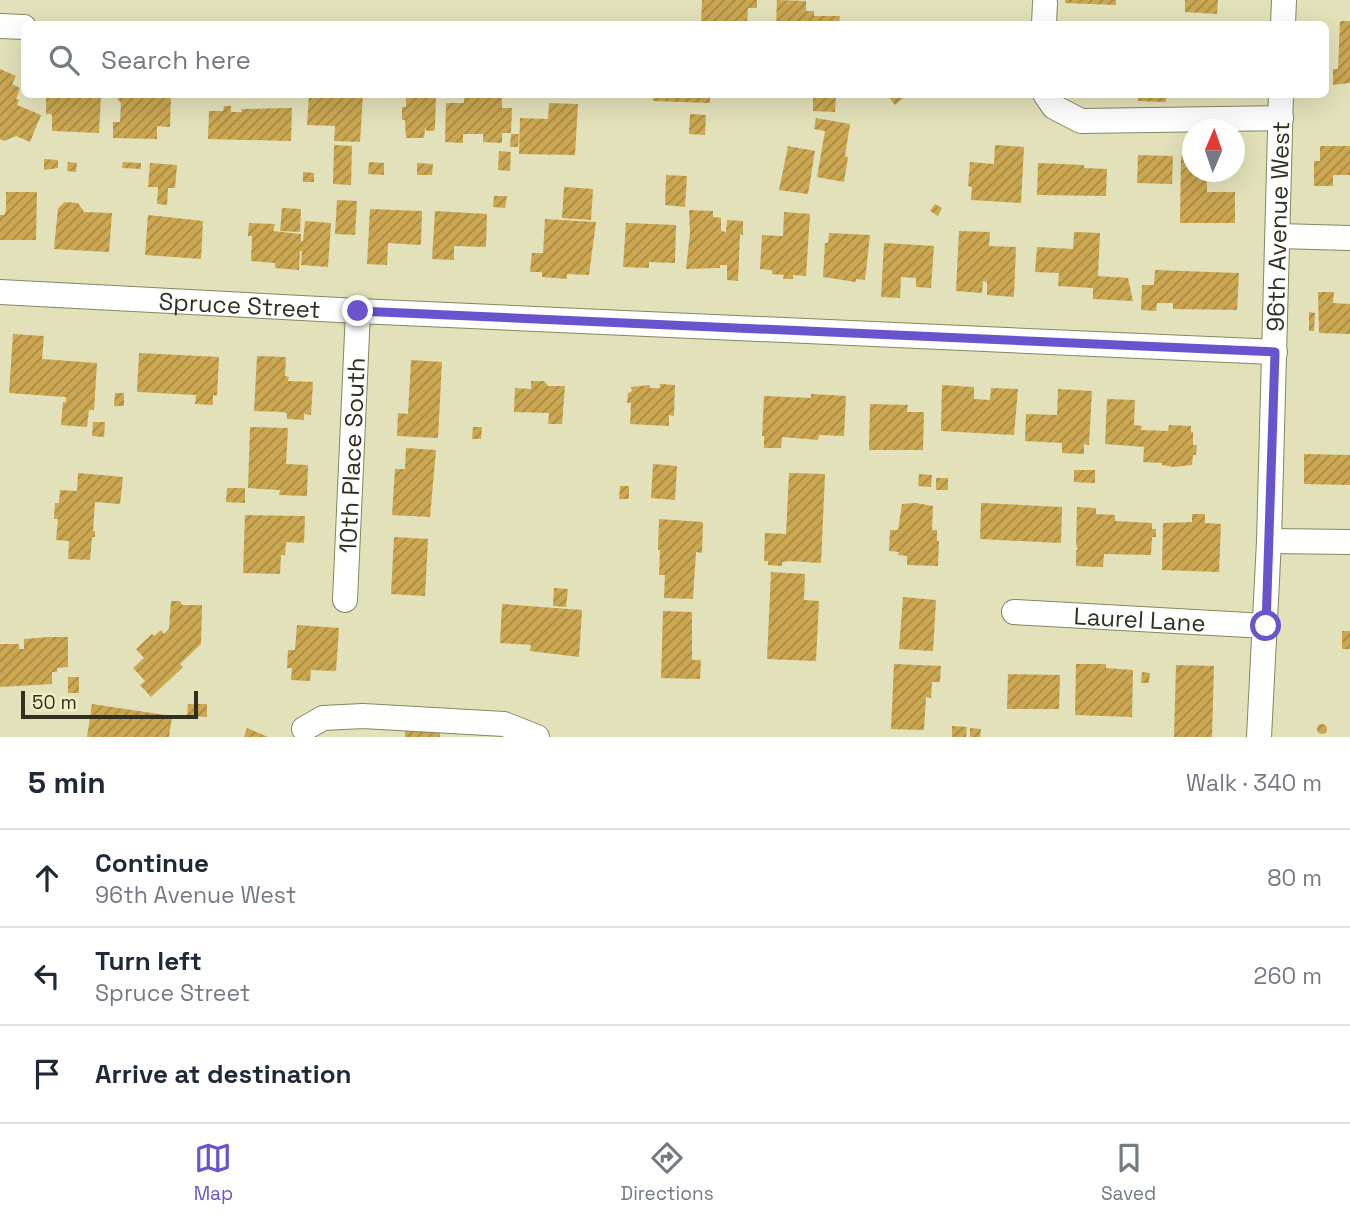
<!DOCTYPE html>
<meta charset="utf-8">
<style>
body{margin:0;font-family:"Space Grotesk",sans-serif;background:#f6f6f7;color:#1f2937}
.compass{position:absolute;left:1182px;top:119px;width:63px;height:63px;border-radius:50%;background:#fff;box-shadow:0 7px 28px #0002;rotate:2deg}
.scale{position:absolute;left:21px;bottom:18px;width:177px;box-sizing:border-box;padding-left:7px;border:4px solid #302f20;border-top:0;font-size:19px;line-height:24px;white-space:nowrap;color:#302f20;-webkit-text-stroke:5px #efeec5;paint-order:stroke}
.stop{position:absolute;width:21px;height:21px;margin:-16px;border:5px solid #6954cd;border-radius:50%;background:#fff}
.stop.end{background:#6954cd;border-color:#fff;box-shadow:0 2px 7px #0008}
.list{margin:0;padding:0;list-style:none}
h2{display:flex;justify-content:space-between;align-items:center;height:91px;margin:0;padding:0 28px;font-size:30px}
h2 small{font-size:23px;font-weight:400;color:#747a83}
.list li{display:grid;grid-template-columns:46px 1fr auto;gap:21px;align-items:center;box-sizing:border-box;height:98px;padding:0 28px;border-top:2px solid #e0e1e3}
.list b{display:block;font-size:26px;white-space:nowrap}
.list p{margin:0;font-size:23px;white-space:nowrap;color:#747a83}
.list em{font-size:23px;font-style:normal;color:#747a83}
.icon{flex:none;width:38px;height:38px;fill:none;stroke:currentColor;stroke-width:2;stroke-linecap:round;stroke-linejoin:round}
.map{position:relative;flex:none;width:1350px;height:737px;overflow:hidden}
.search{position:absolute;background:#fff;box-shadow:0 7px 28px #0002;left:21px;right:21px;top:21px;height:77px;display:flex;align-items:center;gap:18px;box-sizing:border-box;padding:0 24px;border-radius:10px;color:#747a83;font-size:26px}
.sheet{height:385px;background:#fff}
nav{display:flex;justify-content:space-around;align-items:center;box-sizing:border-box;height:98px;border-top:2px solid #e0e1e3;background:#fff;font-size:19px;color:#747a83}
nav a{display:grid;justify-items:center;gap:4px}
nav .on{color:#6954cd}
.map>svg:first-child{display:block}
</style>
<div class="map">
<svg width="1350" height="737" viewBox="0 0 1350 737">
<defs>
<pattern id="building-hatch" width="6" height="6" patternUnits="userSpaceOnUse" patternTransform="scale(1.75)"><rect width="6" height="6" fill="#cba752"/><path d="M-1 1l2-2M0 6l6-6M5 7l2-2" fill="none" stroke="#a58844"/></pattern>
</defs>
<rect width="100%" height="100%" fill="#e2e1b9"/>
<g fill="url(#building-hatch)">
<path d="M702,0H757V8H748L747,24H701Z"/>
<path d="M777,0L806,1V11H814V16H840L839,24H776Z"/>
<path d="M1065,0H1116V5L1065,3Z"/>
<path d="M1185,0H1218L1217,14L1185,12Z"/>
<path d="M1340,21H1350V83L1333,85V69H1338Z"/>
<path d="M0,69L16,76L12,84L20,88L16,99L19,100L17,105L41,115L30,142L16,136L4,141L0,139Z"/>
<path d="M101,94L99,133L52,131V114H46V95Z"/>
<path d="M113,94H171L170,127L157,126V139L113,138V122H120L121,103Z"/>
<path d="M309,94H363L360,142L334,141L335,126L307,125Z"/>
<path d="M406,94H436L435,129L433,131H427L425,128L424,138H406L405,120H402V107H406Z"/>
<path d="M464,94H502V108H512L511,133H502V143L483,142V134H463V143L445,142L446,103H464Z"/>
<path d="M653,94H710V103L653,101Z"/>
<path d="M813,94H836L835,112L813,111Z"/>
<path d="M886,94H908L895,105Z"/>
<path d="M1139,94H1166V102L1138,101Z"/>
<path d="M549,103L578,104L575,155L519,154L520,118L548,119Z"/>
<path d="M224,106H231V112H242L241,109L292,108L291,141L208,139L209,111H223Z"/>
<path d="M690,114L706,115L705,135L689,134Z"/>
<path d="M816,118L850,124L845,156L848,157L844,182L817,177L825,131L814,129Z"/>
<path d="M511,134H519L518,147H510Z"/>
<path d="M334,145L352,146L351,185L333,184Z"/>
<path d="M995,145L1024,147L1021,203L971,200L972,187L968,186L970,162L994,164Z"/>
<path d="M788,146L815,151L808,194L779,190Z"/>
<path d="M1320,146H1350V175H1333V186H1314V161H1320Z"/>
<path d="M499,151L511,152L510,171L498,170Z"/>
<path d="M1138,155L1173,156L1172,184L1137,183Z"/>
<path d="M1181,156L1192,157V172H1207V192H1235V223H1180Z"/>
<path d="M44,159L58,160V168L44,170Z"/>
<path d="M68,162L77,163L76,172L67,171Z"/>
<path d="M123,162L141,163V169L122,168Z"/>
<path d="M369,162L384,163V175L368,174Z"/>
<path d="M150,163L177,165L175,188H168L167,205L157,204L158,187H148Z"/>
<path d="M417,163L433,164L432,175H417Z"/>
<path d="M1038,163L1084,165V168L1107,169L1106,196L1037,195Z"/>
<path d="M303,172L314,173V182H303Z"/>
<path d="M666,175L687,176L685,207L665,205Z"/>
<path d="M564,187L593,189L591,220L562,218Z"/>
<path d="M6,192H37L36,240H0V215H4L6,211Z"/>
<path d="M494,196H507L505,208L493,207Z"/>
<path d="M337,200L357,201L355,235L335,234Z"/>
<path d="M65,202L78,203L84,212L112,213L109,252L54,249L58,208Z"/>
<path d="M935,204L942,208L938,216L930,211Z"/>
<path d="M282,208L301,209L300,232L280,231Z"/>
<path d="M370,209L422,211L421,245L388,243L387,265L367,264Z"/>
<path d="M689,210L713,211V217L721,218V231L726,232L727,220L743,221V235L740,234L738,281L727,280V265H720V268L686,269L690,233Z"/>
<path d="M435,211L487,214L486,247L454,246V260L432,259Z"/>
<path d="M784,212L810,214L806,276L793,275V279H783L784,275L772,274V270L760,269L762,235L783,236Z"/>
<path d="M148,215L203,221L201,259L145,255Z"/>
<path d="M545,219L596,222L589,275L567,274V279L542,277V272H530L532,253H543Z"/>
<path d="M305,221L331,223L328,267L301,265L302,251H300L299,270L275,268V263L251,261L252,236H248L249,223L275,224L273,231L301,234V241H303Z"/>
<path d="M626,223L676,225L675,263L649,262V268L623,267Z"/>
<path d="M959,231L990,232L989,246L1016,247L1014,297L987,295V282L983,281L982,293L956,291Z"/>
<path d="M1074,232L1100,233L1098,276L1128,278L1133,301L1093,299V288L1058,286L1059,273L1035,272L1037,247L1073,249Z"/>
<path d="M829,233L870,235L865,280L856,279V282L823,277L825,243H828Z"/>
<path d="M884,243L934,246L931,288L916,287V278L901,277L900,298L881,297Z"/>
<path d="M1155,270L1239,273L1237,310L1173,309V303H1157L1156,311L1141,310L1142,285H1154Z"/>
<path d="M1318,292H1334L1333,303L1350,304V334L1319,333Z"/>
<path d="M1309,312L1315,313L1314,331H1309Z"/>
<path d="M13,334L44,336L42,359L97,363L94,410H89L87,427L61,425L63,402H66V397L9,393Z"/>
<path d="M139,353L219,357L217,396L213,395V405L195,404L196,395L137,392Z"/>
<path d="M257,356L286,357L285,376L289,377L288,381L313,382L311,415L304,414V420L287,419V414L284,412L254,411Z"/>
<path d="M411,360L442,362L438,438L397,436L398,413L408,414Z"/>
<path d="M531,381H544L548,386H565L562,424H548L549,413L514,412L515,388L531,389Z"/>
<path d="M660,384L675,385L674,416L669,415V426L630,424L631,403H627L628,393L632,391L631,387L650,385V388H660Z"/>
<path d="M942,385L974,387V399L990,400L991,388L1018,389L1014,435L941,431Z"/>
<path d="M1058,389L1092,391L1089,445L1084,444V454L1062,453V443L1025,441L1026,414L1057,415Z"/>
<path d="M115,393H124V406H114Z"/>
<path d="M811,394L846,396L844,436L819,435L818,440L782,437L781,448H764V436H762L764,396L811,398Z"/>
<path d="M1107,399L1135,400L1134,425L1142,426L1141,430L1168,431L1169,425L1191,426V432H1193V445H1197L1196,455H1193L1192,465L1174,467L1162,465V463L1143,462L1144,447L1105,444Z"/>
<path d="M870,404L908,405L907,412H924L923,450H869Z"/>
<path d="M93,422H105L104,437L92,436Z"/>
<path d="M250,427L288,428L286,464L308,465L307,496L279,495L280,490L248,488Z"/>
<path d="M473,427H482L481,439H472Z"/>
<path d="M406,448L436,450L430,517L392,515L395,469H405Z"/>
<path d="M1304,454L1350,455V485L1304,484Z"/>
<path d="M653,464L677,466L675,500L651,498Z"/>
<path d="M1074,470H1095V483L1074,482Z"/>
<path d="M78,473L123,477L120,504L95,502L93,531H95V537H92L90,560L68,559L69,541L56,540L58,519H54L55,503H59L60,490L77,491Z"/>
<path d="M789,473L825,474L821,563L790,561L782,562V566L768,565V561H764L765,533L786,534Z"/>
<path d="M919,474L932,475L931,487L918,486Z"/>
<rect x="936" y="478" width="12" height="12"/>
<path d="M620,486H629V499H619Z"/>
<path d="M227,488H245V503L226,502Z"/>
<path d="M916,503L933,506L932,530H937V541H939L938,566L907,565V556L898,555L899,552L889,551L890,530H898L902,504Z"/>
<path d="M981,503L1062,507L1061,543L980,539Z"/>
<path d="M1077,507L1096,508V514L1115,515V521L1152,523V529H1156V537H1152L1151,555L1104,554L1103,567L1076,566V550H1078L1076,544Z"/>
<path d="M1192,514H1205V523L1221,524L1219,572L1162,570L1163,523L1192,522Z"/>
<path d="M245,515L305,516L304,543L286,542L285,555H281L280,574L243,573Z"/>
<path d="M659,519L703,522L702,553L696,552L693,599L664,598L665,575H659L660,550H658Z"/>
<path d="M394,537L428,539L425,596L391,594Z"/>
<path d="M771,572L805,574L804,600L819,601L816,661L767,659Z"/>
<path d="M554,588L568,589L566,607L553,606Z"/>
<path d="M903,597L936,600L933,651L899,649Z"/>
<path d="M171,601H180L182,605H202L201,644L180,664L183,667L151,697L140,685L145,681L133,668L144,658L136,649L152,634L154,636L161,630L164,634L169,629Z"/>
<path d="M502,604L582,610L579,657L530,651L531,645L500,643Z"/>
<path d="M663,611L692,612V660H701L700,679L661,678Z"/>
<path d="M297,625L339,628L336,671L311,670L310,681L291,680L292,668H287L288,650H295Z"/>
<rect x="1342" y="631" width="8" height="18"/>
<path d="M49,637H68V667L57,668V672H52V684L0,687V644H19V649H24V639Z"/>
<path d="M894,664L941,666L940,682H932L931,698L926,697L924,730L891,729Z"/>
<path d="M1076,664H1106V668L1133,670L1132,717L1075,715Z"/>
<path d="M1176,665L1214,666L1212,737H1174Z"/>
<path d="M1142,672L1150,673L1149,683H1141Z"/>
<path d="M1008,674L1060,675L1059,709H1007Z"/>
<rect x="68" y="677" width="11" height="16"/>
<path d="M92,704L172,716L169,737H87Z"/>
<path d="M188,704H207V717L187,716Z"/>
<circle cx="1322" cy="729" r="5"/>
<rect x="405" y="726" width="35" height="11"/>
<path d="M952,726L967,727L966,737H952Z"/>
<path d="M247,728L268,737H244Z"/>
<path d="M970,728L981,729L980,737H970Z"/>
</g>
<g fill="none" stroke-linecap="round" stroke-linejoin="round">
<g stroke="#878660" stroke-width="26">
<g id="minor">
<path d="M1044,24L1045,3"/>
<path d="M1283,24L1284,0"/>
<path d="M0,26L24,27"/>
<path d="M1045,94L1054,107L1081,121L1281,118"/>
<path d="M1278,236L1350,238"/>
<path id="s1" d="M0,292L358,311L1275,352"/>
<path d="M1269,541L1350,542"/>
<path id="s2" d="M345,600L358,311"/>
<path id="s3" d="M1014,612L1266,626"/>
<path d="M304,729L323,718L363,716L504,724L537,737"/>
<path id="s4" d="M1259,737L1269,541L1281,94"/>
</g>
</g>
<use href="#minor" stroke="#fff" stroke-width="24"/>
</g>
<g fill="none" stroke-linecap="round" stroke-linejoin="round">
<path stroke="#6954cd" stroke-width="9" d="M358,311L1275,352L1266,626"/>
</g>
<g text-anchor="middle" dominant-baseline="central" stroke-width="5" stroke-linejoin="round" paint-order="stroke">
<g font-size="24" fill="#302f20" stroke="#efeec5">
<text stroke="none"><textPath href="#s4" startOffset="511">96th Avenue West</textPath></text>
<text stroke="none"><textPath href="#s1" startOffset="240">Spruce Street</textPath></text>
<text stroke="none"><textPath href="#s2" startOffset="145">10th Place South</textPath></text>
<text stroke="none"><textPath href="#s3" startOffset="126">Laurel Lane</textPath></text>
</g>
</g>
</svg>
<svg class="compass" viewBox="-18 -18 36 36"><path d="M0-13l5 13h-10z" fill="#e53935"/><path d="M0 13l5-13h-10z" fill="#747a83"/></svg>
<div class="scale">50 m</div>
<div class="stop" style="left:1266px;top:626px"></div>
<div class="stop end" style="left:358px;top:311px"></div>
<div class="search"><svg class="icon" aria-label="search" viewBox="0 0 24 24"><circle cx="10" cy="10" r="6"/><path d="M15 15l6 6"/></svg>Search here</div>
</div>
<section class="sheet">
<h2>5 min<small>Walk · 340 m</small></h2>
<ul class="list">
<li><svg class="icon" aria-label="ahead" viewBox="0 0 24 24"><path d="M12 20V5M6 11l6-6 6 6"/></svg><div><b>Continue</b><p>96th Avenue West</p></div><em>80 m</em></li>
<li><svg class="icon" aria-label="left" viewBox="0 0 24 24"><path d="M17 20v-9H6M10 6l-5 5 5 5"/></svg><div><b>Turn left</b><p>Spruce Street</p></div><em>260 m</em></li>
<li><svg class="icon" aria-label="arrive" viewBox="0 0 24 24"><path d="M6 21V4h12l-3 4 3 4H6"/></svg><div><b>Arrive at destination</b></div></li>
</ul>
</section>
<nav>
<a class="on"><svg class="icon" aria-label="map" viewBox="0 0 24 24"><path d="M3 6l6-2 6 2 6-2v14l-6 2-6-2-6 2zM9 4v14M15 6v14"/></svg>Map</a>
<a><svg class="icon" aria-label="directions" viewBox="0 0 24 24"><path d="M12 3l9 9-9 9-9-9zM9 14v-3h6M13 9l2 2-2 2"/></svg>Directions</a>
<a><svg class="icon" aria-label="saved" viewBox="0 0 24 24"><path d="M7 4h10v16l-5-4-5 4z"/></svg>Saved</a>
</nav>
